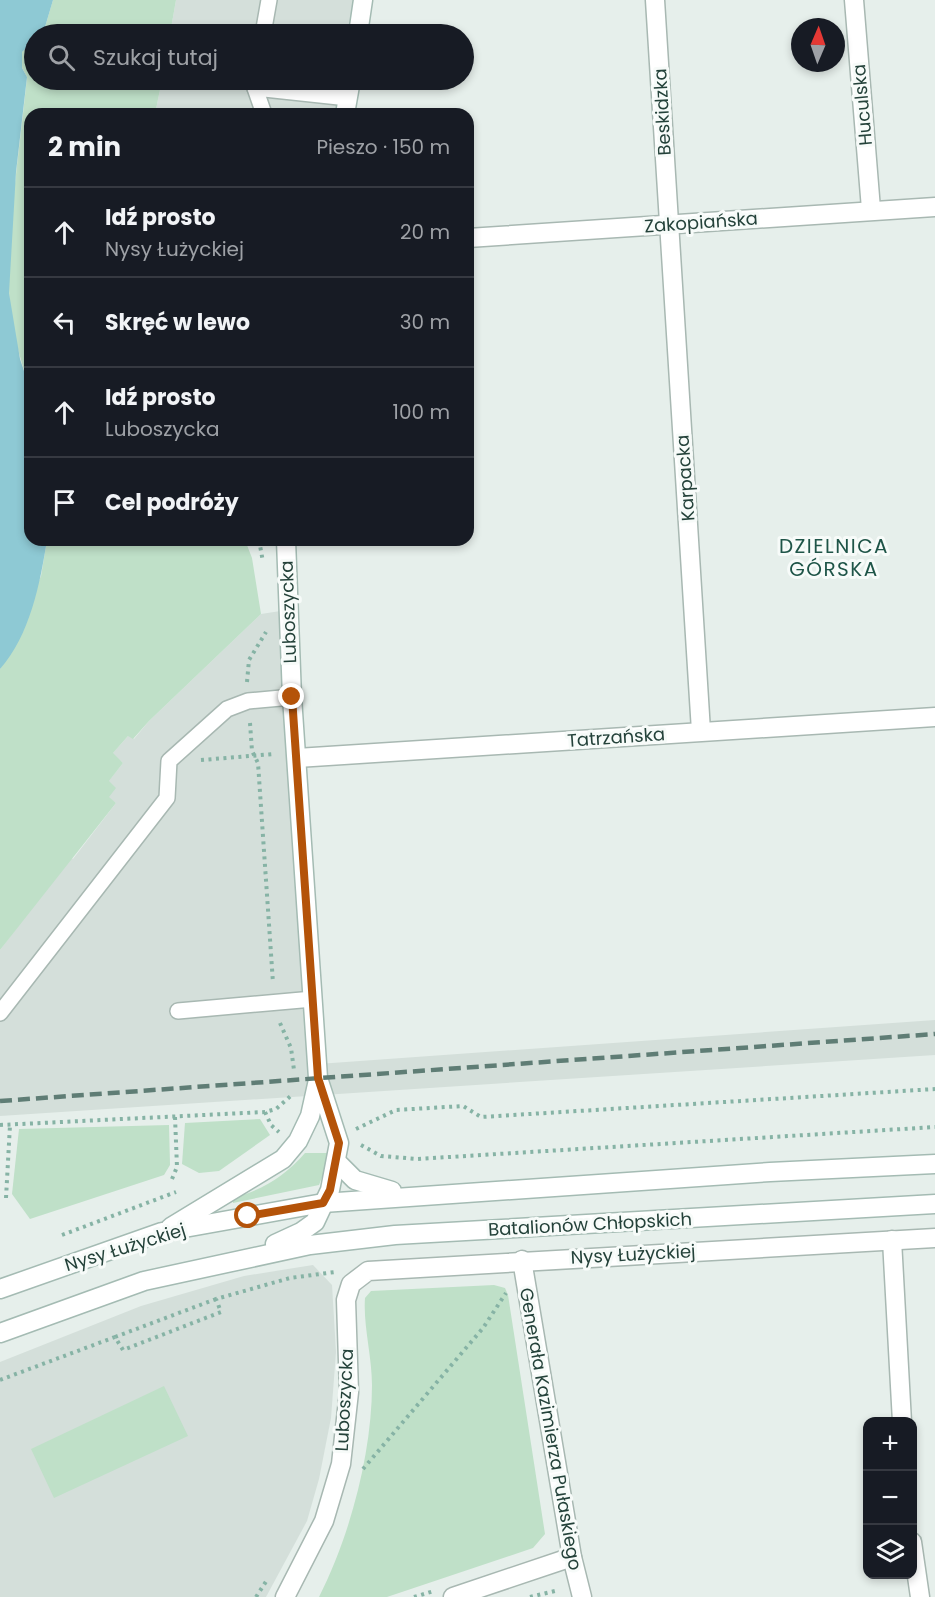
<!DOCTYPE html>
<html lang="pl">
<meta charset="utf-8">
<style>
body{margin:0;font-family:Poppins,sans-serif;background:#242831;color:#f1f3f6}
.controls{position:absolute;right:18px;bottom:18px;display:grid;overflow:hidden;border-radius:12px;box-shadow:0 3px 9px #0003}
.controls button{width:54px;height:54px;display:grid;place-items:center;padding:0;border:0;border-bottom:2px solid #363941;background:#171b24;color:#f1f3f6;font:30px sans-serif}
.compass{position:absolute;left:791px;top:18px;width:54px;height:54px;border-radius:50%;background:#171b24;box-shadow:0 3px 9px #0003;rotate:2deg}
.stop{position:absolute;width:18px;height:18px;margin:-14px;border:4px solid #b45309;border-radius:50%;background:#fff}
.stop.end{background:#b45309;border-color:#fff;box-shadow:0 2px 6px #0008}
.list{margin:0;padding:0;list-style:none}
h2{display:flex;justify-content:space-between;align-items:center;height:78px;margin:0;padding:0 24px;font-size:26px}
h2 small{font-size:20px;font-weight:400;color:#9ea1a6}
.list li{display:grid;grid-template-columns:39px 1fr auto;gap:18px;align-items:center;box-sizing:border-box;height:90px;padding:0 24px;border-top:2px solid #363941}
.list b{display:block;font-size:22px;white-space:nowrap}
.list p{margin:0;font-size:20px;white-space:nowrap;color:#9ea1a6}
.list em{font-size:20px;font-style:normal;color:#9ea1a6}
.icon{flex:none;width:33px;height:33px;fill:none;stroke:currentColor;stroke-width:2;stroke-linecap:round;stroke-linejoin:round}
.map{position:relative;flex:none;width:935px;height:1597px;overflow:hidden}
.search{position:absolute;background:#171b24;box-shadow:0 3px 9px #0003;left:24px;top:24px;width:450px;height:66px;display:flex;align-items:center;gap:15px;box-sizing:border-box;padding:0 21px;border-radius:33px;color:#9ea1a6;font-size:22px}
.panel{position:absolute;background:#171b24;box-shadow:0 3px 9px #0003;left:24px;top:108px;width:450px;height:438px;border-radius:18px}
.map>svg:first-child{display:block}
</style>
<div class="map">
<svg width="935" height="1597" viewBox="0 0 935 1597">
<rect width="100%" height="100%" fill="#e6efeb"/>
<g fill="#d4dfda">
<path d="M176,0H363L358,34H170Z"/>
<path d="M162,80H351L345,114H155Z"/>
<path d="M287,610L318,1064L935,1020V1055L0,1116V950L70,857L73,859L116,803L109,798L108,782L123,763L112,754L129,735L134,739L149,721L261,614Z"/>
<path d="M313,1265L332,1285L336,1352L331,1418L319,1479L307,1521L266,1597H0V1362L141,1306L244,1276Z"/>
</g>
<g fill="#bfe0c8">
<path d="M53,0H176L170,34H40L45,27Z"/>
<path d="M34,41V80H162L155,114H30V389C20,358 9,323 9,291C8,219 20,148 27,77L22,68V52Z"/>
<path d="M47,540H245L252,558L261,614L149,721L133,739L128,736L113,753L123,763L109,781L116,788L109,797L116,803L0,950V669L41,576Z"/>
<path d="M260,1119L270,1135L219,1171L199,1173L182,1164L185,1123Z"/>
<path d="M169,1125L170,1165L164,1175L30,1219L12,1194L19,1129Z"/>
<path d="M305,1153H327L328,1162L319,1185L233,1203V1198C263,1190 285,1176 305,1153Z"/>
<path d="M494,1285L505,1288L508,1295L545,1534L533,1548L387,1597H319C350,1536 372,1453 372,1385C372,1356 363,1325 365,1298L371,1291Z"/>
<path d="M164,1386L188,1436L54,1498L31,1449Z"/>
</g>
<path fill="#8ec9d4" d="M0,0H53L45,27L40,34H34V41L22,52V68L27,77L16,172L9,293L20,359L30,389V540H47C40,584 30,635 0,669Z"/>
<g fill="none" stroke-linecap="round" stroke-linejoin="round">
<g stroke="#a8b8b2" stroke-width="18">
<g id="lane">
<path d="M263,34L269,0"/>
<path d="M256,80L255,88L348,98"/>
<path d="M255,88L264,114"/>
<path d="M178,1011L313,999"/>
<path d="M0,1013L167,798L169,761L227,709L248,701L292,697"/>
</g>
</g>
<g stroke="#a8b8b2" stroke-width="21">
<g id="street">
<path d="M655,0L701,731"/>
<path d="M854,0L871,209"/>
<path d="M468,238L935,207"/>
<path d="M297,758L935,717"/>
<path d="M892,1240L902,1422"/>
<path d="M522,1260L572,1557L582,1597"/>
<path d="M912,1542L920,1597"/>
<path d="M285,1597L324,1521L341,1464L349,1392L346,1300L351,1284L368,1271L935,1238"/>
<path d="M453,1597L572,1557"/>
</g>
</g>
<g stroke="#a4bbb3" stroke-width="21">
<g id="secondary">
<path d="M358,34L363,0"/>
<path d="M345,114L351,80"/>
<path d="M336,1161L355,1180L392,1191"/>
<path d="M171,1227L283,1159L298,1141L310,1116L318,1080"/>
<path d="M275,1244L301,1232L315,1222L330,1190L339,1143L318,1078L292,697L286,540"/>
<path d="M0,1289L162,1232L323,1203L770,1172L935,1164"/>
<path d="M0,1333L144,1281L310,1245L395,1235L935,1204"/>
</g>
</g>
<g stroke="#86b3a5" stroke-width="4" stroke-dasharray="3 4.5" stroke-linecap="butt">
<path d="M259,540L263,562"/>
<path d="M247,682L249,660L266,632"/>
<path d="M250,723L252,751L258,763L273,983"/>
<path d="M201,760L274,754"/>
<path d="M280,1023L291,1048L294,1070"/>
<path d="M265,1112L271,1125L279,1132"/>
<path d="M0,1125L265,1112L276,1109L293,1094"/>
<path d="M356,1129L396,1110L463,1106L481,1117L935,1089"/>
<path d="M361,1145L381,1156L417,1159L935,1127"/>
<path d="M172,1179L177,1167L175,1117"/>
<path d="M6,1198L10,1125"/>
<path d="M62,1235L176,1192"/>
<path d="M115,1337L216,1299"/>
<path d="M0,1380L115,1337L123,1350L221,1312L216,1299L290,1278L335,1272"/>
<path d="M363,1469L483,1328L506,1293"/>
<path d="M256,1597L267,1580"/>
<path d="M414,1597L434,1591"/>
<path d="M530,1597L559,1590"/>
</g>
<use href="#lane" stroke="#fff" stroke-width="15"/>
<use href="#street" stroke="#fff" stroke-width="18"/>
<use href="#secondary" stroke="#fff" stroke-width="18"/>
<path stroke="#5f7d75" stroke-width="4.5" stroke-dasharray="12 6" stroke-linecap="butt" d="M0,1101L935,1034"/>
</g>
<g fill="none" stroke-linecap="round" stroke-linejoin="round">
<path stroke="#b45309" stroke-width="8" d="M248,1216L323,1203L330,1190L339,1143L318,1078L292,697"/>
</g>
<g text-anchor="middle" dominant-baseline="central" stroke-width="6" stroke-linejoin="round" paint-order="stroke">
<g font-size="18" fill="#24423a" stroke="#f7fbf9">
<text transform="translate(862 105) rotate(-95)">Huculska</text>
<text transform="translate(662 112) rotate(-93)">Beskidzka</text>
<text transform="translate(701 222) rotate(-4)">Zakopiańska</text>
<text transform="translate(685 478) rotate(-94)">Karpacka</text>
<text transform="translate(288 612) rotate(-92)">Luboszycka</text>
<text transform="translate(616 737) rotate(-4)">Tatrzańska</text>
<text transform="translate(590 1224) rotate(-3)">Batalionów Chłopskich</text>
<text transform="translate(125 1247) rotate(-17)">Nysy Łużyckiej</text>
<text transform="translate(633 1254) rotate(-3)">Nysy Łużyckiej</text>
<text transform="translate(344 1400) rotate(-87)">Luboszycka</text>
<text transform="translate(551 1429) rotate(80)">Generała Kazimierza Pułaskiego</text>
</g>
<g font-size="20" letter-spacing="1.5" fill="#1f5548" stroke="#f7fbf9">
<text x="834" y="546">DZIELNICA<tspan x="834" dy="23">GÓRSKA</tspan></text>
</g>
</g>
</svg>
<div class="controls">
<button>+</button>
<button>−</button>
<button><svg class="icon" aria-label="layers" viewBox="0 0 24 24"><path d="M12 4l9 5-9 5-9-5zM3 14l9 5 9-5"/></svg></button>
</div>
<svg class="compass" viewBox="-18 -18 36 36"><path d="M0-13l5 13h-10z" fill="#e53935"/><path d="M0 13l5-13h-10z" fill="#9ea1a6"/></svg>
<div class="stop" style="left:248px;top:1216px"></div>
<div class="stop end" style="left:292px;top:697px"></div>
<div class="search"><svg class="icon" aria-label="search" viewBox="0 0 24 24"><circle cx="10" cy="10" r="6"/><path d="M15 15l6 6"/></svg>Szukaj tutaj</div>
<section class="panel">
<h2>2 min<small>Pieszo · 150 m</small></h2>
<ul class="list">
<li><svg class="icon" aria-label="ahead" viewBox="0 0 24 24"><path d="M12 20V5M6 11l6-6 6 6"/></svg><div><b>Idź prosto</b><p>Nysy Łużyckiej</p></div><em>20 m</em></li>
<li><svg class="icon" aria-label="left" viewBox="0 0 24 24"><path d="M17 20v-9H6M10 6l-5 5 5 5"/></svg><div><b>Skręć w lewo</b></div><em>30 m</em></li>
<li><svg class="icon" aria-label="ahead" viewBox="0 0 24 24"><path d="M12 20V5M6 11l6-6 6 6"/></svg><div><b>Idź prosto</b><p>Luboszycka</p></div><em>100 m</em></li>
<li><svg class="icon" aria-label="arrive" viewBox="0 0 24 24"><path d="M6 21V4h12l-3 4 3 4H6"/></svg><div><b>Cel podróży</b></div></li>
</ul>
</section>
</div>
